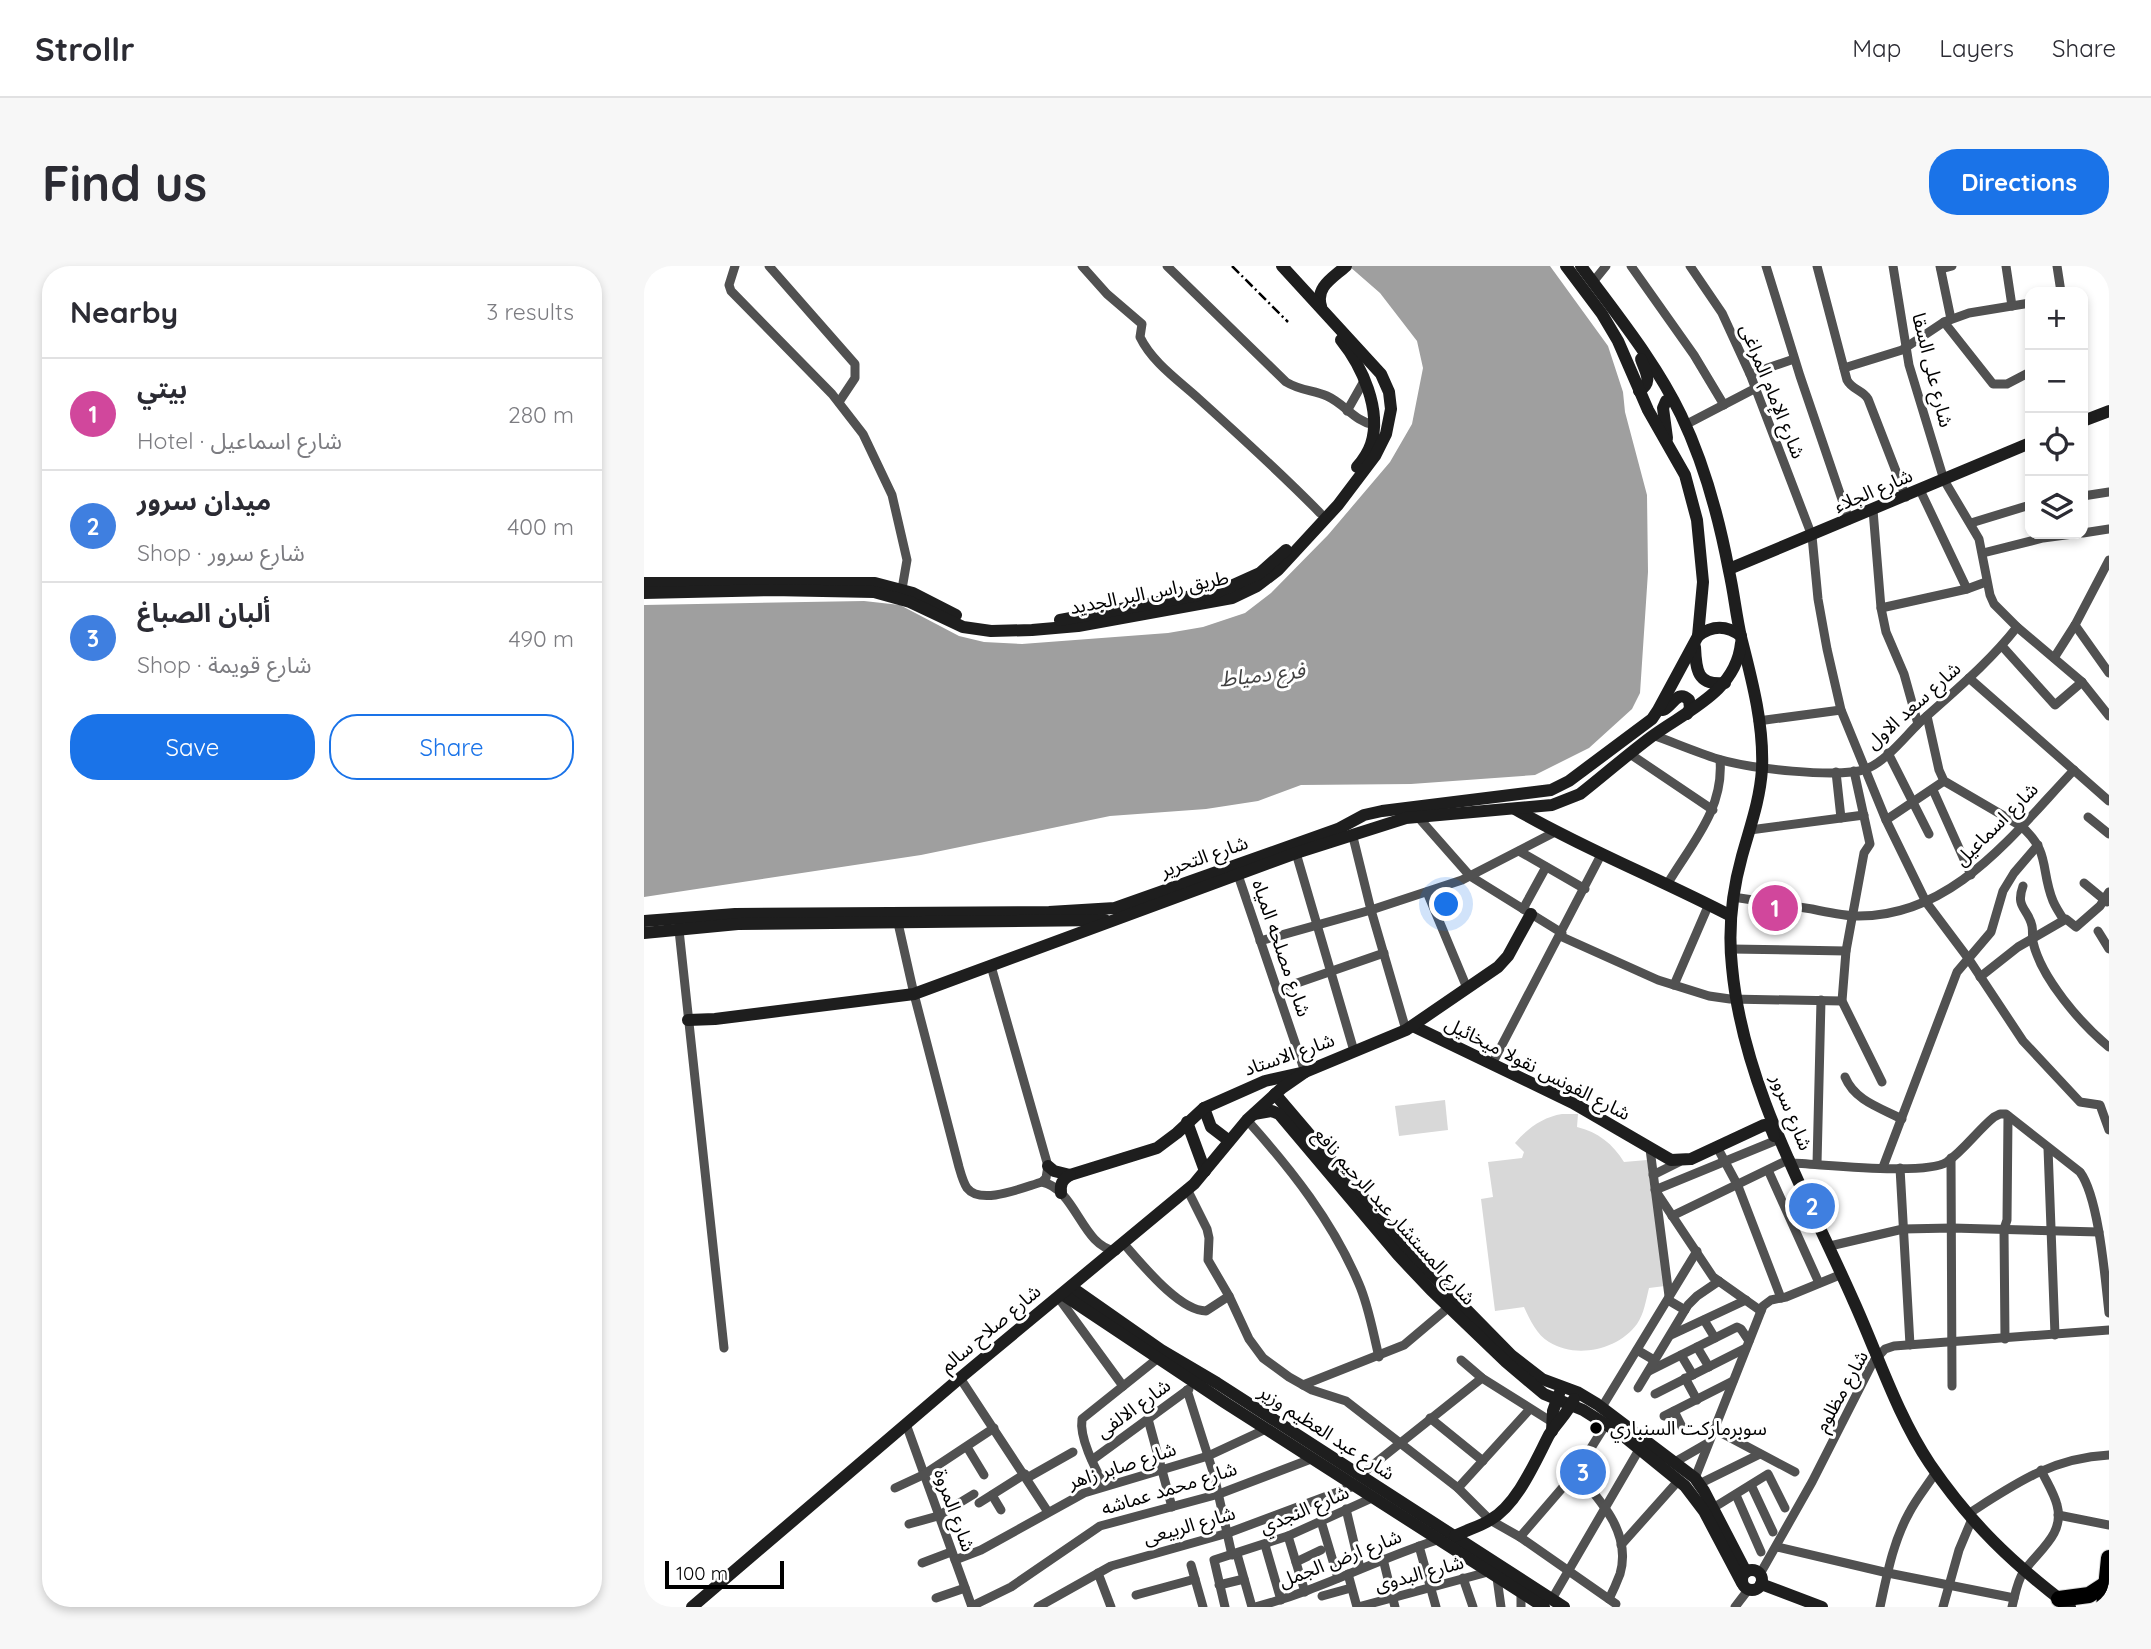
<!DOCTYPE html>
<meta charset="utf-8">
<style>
body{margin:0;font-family:Quicksand,"Noto Sans Arabic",sans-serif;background:#f7f7f7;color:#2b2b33}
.controls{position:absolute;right:21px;top:21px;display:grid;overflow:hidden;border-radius:14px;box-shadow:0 4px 10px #0003}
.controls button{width:63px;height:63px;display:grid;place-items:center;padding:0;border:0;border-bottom:2px solid #e1e1e2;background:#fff;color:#2b2b33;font:35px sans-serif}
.scale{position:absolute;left:21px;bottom:18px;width:119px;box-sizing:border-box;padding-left:7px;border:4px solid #000;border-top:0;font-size:19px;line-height:24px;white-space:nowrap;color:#000;-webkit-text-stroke:5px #fff;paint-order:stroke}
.you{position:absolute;left:803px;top:639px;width:24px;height:24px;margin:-18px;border:5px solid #fff;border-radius:50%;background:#1a73e8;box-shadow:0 0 0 10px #1a73e833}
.badge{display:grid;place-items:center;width:46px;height:46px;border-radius:50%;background:#1a73e8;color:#fff;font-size:23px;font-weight:700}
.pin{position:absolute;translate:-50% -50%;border:4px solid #fff;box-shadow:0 2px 7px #0006}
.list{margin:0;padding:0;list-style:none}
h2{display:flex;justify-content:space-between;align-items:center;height:91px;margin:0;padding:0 28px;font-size:30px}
h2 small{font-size:23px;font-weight:400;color:#7c7c81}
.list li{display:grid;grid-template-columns:46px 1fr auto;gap:21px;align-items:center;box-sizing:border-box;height:112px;padding:0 28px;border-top:2px solid #e1e1e2}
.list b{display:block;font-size:26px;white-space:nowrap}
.list p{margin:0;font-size:23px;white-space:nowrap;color:#7c7c81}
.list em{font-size:23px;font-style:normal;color:#7c7c81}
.actions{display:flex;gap:14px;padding:21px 28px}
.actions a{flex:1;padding:16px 0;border:2px solid #1a73e8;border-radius:28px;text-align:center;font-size:24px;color:#1a73e8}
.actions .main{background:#1a73e8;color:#fff}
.icon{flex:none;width:38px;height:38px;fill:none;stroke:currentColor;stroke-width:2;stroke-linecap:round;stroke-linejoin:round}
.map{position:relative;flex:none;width:1465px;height:1341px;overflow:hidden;border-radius:28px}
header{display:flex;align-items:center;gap:42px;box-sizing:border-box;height:98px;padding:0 35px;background:#fff;border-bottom:2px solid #e1e1e2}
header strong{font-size:33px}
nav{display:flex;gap:38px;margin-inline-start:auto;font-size:24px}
.intro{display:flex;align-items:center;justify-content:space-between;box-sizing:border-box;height:168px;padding:0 42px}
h1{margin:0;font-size:49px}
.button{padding:18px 32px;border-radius:28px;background:#1a73e8;color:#fff;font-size:24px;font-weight:700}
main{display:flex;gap:42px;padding:0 42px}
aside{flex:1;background:#fff;border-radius:28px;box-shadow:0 4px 10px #0003}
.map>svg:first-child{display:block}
</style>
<header>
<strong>Strollr</strong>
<nav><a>Map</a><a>Layers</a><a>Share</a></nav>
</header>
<div class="intro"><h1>Find us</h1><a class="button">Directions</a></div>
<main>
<aside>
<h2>Nearby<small>3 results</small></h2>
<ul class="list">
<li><span class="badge" style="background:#d1479c">1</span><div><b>بيتي</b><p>Hotel · شارع اسماعيل</p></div><em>280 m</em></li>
<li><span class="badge" style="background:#3f7fe0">2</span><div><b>ميدان سرور</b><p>Shop · شارع سرور</p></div><em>400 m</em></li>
<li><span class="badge" style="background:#3f7fe0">3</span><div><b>ألبان الصباغ</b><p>Shop · شارع قويمة</p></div><em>490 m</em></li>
</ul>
<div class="actions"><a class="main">Save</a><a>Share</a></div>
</aside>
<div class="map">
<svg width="1465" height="1341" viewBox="0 0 1465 1341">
<rect width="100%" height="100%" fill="#fff"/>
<g fill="#d8d8d8">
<path d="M801,834L804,864L755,870L751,840Z"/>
<path d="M918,848H934L933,861C954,866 969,878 980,896L1003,894L1021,1020L1005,1022C1002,1034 1000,1048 993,1058C974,1084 932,1093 905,1076C893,1069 886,1054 880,1041L851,1045L837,933L849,931L844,896L878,892L880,886L871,877C884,862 899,851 918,848Z"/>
</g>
<path fill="#9f9f9f" d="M705,0H906L964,80L979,126L981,146L1003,229L1004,306L996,427L988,443L945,482L891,509L767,518L657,519L614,535L562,543L466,550L277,589L0,631V339L220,335L256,339L315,370L340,376L378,378L524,367L559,361L601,347L627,327L684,269L746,196L768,158L779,102L773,75L736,27Z"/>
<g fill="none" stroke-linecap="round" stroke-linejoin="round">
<g stroke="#dbdbdb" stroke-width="18">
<g id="highway">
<path d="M1415,1333L1445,1329L1462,1318"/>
<path d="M1460,1341L1465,1292"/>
</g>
</g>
<g stroke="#515151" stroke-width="9">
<path d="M91,0L85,19L87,25L188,128L219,168L248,229L263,294L258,323"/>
<path d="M125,0L211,98V112L195,136"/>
<path d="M438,0L463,28L498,58L496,71C508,96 534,114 555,133C596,170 637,207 676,247"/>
<path d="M523,0L642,116C657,125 669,124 683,130C701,138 710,155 730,159"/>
<path d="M987,0L1050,89L1080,139"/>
<path d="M1046,0L1078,47L1106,108L1168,270L1174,333L1183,383L1197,444L1242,554L1282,636L1324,692L1379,775L1436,836L1456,839L1465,864"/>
<path d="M1122,0L1156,110L1205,254"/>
<path d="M1173,0L1203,114C1208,124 1219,124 1224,133L1262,231"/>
<path d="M1249,0L1265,99L1300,214L1335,273L1346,329L1350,338L1373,361L1438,416L1465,450"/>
<path d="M1296,0L1307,53"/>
<path d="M1362,0L1368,40"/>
<path d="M1413,0L1417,26"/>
<path d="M1297,3L1308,0"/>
<path d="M949,16L962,0"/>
<path d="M1300,56L1349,118H1363L1386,106"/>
<path d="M1200,102L1258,84L1300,56L1325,47L1386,37"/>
<path d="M1106,108L1150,93"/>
<path d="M703,145L720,115"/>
<path d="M1041,159L1112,122"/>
<path d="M1276,224L1323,323"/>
<path d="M1439,230L1465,226"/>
<path d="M1229,244L1237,342L1242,366L1260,408L1274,458"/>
<path d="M1327,257L1386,239"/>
<path d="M1439,267L1465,263"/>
<path d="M1339,287L1399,272L1429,268"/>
<path d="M1237,342L1323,323L1342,316"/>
<path d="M1431,359L1465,407"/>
<path d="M1358,380L1411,439L1438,416"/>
<path d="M1410,392L1431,359L1465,294"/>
<path d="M1325,412L1465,535"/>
<path d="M1283,450L1295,504L1300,515L1377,560C1407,586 1396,603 1409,635C1412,642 1416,648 1420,654"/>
<path d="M1114,455L1197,444"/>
<path d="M1009,469C1031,477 1052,486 1074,493C1103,502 1194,513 1222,503C1242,495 1259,473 1274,458C1308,427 1344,398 1373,361"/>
<path d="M1244,487L1285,568"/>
<path d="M986,488L1069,544"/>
<path d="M1210,505L1226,578L1220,587L1202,685L1198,735L1238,816"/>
<path d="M1192,506L1197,552"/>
<path d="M1289,524L1327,609"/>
<path d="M774,551L826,610L918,667"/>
<path d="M1444,551L1465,568"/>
<path d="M1242,554L1300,515"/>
<path d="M1106,564L1220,549"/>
<path d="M709,571L727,644L762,764"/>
<path d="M875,585L941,623"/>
<path d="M652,587L710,785"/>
<path d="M594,609L661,806"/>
<path d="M1024,617C1048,577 1080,543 1076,494"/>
<path d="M1440,617L1463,636"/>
<path d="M1379,620C1371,642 1384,642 1388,660C1389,665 1388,671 1389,676C1397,712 1437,758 1465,781"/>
<path d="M783,626L823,722"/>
<path d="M1089,631C1115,635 1142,639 1168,643C1182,646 1196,649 1210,650C1308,653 1369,568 1430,504"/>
<path d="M879,643L902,601"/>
<path d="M254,657L270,728L315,901C317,908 319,916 323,922C337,940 380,921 398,916C432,923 438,981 472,985"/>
<path d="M35,664L80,1082"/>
<path d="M1454,665L1465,683"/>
<path d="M916,670L1014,714L1065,730L1086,733L1198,735"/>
<path d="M616,675L727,644L818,614L911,566"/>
<path d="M1087,683L1202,685"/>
<path d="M347,700L404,900L402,912L398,916"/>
<path d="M1336,711L1374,681L1422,653L1432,661L1456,640L1465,626"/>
<path d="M1030,719L1065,638"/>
<path d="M633,724L740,687"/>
<path d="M848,798L958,587"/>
<path d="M1201,811C1211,835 1237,842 1258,853"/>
<path d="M603,854C647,903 689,956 715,1018C725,1041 729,1067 735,1091"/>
<path d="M1073,881L1094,920L1137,1032"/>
<path d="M1404,882L1411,1069"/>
<path d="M1006,883L1025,1030"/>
<path d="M1307,892L1308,1120"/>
<path d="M1147,897C1178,898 1281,910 1303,896C1320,884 1334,864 1350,851L1356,848H1362L1436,906C1455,932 1461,1012 1465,1047"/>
<path d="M1173,898L1177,734"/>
<path d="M1239,901L1313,706L1347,666L1359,625L1370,607L1394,579"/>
<path d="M1256,902L1266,1079"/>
<path d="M1124,904L1175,1017"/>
<path d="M1009,909L1035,896"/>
<path d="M543,923L563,963L565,972L564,994L585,1030L605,1073L619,1092L645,1111L668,1124L702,1135L814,1222L846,1254L876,1271L972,1338"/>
<path d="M1028,950L1146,893"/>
<path d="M480,978C497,997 535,1045 562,1045L585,1030"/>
<path d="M1186,980L1259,963L1308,962L1455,966"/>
<path d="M414,1031L479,1120"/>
<path d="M1024,1034L1041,1044"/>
<path d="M1117,1045L1069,1011L1011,924L1133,874"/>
<path d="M1060,1054L1071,1072"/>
<path d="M1027,1069L1102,1034"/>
<path d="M1361,1073L1360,963L1363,954L1364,850"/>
<path d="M1053,1081L1065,1101"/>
<path d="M993,1084L1010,1094"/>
<path d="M1037,1089L1049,1109"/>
<path d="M817,1094L838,1112L908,1156"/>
<path d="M1005,1105L1093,1061L1097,1063L1105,1075"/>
<path d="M316,1112L404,1246"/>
<path d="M1041,1112L1053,1134"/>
<path d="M659,1119L760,1079L805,1041"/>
<path d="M994,1122L1044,1039L1053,1030L1075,1015"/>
<path d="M543,1124L570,1209L588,1289"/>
<path d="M1011,1128L1102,1082"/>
<path d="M958,1141L1053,985"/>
<path d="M1030,1145L1038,1161"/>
<path d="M1020,1150L1089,1115"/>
<path d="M786,1152L839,1195"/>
<path d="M504,1153L528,1241"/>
<path d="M262,1158L328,1341"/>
<path d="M1070,1163L1151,1206"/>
<path d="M323,1181L340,1209"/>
<path d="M448,1194L545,1123"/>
<path d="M1031,1196L1064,1177"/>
<path d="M932,1206C956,1234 988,1267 976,1308C973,1316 969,1325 965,1333"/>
<path d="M715,1210L838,1112"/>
<path d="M383,1212L429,1186"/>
<path d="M1051,1212L1119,1040L1127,1034L1142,1031L1198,1008"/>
<path d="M1055,1218L1116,1188"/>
<path d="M460,1219C451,1202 435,1172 438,1153L513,1093"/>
<path d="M1107,1219L1129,1266"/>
<path d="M251,1222L279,1209L350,1162"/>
<path d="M814,1222L885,1144"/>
<path d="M348,1229L357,1244"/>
<path d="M1092,1229L1117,1286"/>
<path d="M335,1237L381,1208"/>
<path d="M1069,1242L1124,1208L1141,1242"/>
<path d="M702,1243L716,1302"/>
<path d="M1324,1248C1371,1218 1407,1192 1465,1189"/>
<path d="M1414,1249L1465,1259"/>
<path d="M677,1255L694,1312"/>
<path d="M265,1258L294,1250L330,1228"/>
<path d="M644,1270L661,1326"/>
<path d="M876,1271L932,1206L962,1158"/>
<path d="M621,1279L637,1334"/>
<path d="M977,1279L1035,1214"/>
<path d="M775,1280L792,1341"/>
<path d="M1133,1281L1244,1307L1370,1332"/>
<path d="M593,1288L608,1341"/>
<path d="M739,1293L751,1341"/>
<path d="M311,1294L337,1284L440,1227L564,1190L622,1163"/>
<path d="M652,1296L677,1284"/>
<path d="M278,1297L307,1286"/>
<path d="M547,1299L559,1341"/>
<path d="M454,1307L467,1341"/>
<path d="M704,1308L713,1341"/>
<path d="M1116,1308L1168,1216L1229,1096L1241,1083L1250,1080L1465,1064"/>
<path d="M819,1312L829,1341"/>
<path d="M853,1312L857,1341"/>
<path d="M575,1319L600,1313"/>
<path d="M877,1327V1341"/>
<path d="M492,1329L551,1313"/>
<path d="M678,1330L707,1322"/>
<path d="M292,1332L321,1322"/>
<path d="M908,1333L996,1182"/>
<path d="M328,1340L367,1321L456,1260L575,1228L667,1193"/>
<path d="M394,1341L467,1300L584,1267L710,1220"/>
<path d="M581,1341L570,1294L644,1270L728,1232"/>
<path d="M611,1341C674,1325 731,1294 793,1274"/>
<path d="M714,1341L844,1306"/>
<path d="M1091,1341L1104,1324"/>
<path d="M1236,1341C1243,1309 1249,1276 1265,1247C1272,1233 1283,1220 1292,1206"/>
<path d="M1299,1341L1315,1284L1328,1253"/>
<path d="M1368,1341C1371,1329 1373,1315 1380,1305C1395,1284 1421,1268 1413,1239C1410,1227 1402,1215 1397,1204"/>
</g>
<g stroke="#1e1e1e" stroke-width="12">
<path d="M937,0C972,48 1011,95 1037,149C1060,197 1075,252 1085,305C1090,327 1092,349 1097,371C1108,414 1120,459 1118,503C1116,534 1106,561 1098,590C1088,626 1084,664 1088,701C1099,820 1163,929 1210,1036C1234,1089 1253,1149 1286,1198C1327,1258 1368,1297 1426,1341"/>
<path d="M677,40C671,21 689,12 702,0"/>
<path d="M697,74C718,100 738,144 727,178C724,187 719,194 713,201"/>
<path d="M995,125C1010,116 1001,106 997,93"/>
<path d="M1439,155L1465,145"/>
<path d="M1023,172L1019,142L1022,135L1028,133"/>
<path d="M1085,303L1386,177"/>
<path d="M0,317H231L269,327L312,349"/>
<path d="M0,327L127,324L230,326L266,336L319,361L347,365L388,364L434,360L588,332L613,320L634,304L694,239L731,190L742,168L747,143L745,126L737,108L638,0"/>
<path d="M416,354L576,325L616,307L642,284"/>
<path d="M1054,370C1068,359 1083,359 1097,370"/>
<path d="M1051,381C1052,404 1053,420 1081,417"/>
<path d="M1019,444C1029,440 1033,423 1045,434L1046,442L1043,448"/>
<path d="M871,543C940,583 1016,613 1087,650"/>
<path d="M0,655L91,648L405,646L471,642L694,563L720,549L738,545L907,524L925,515L1008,453L1014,444L1054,370L1059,316L1053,254L1041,209L1004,144L974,75L958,48L922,0"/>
<path d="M0,667L94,658L461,654"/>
<path d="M44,754L71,753L270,728L652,587L762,552L908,539L936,528C960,509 983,489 1007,471C1042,445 1092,426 1097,377"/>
<path d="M769,760L929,837L1027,894L1047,893L1120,859L1126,860L1130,870"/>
<path d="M631,828L762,982L867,1089L898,1113L933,1126L953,1138L1051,1212L1060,1225L1102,1306"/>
<path d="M560,842L567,861L584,874"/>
<path d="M610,848L628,845L635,848L754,989L787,1024L862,1096L900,1128L939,1144L977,1168L1041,1220L1060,1245L1098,1317"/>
<path d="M543,856L561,905"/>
<path d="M404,900L410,905L426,909L513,882L533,867L560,842L621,815L661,806L762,764L854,701L864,690L887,648"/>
<path d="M417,927C416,918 418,914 426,909"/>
<path d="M427,1021L517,1084L573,1117L920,1341"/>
<path d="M418,1028L580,1136L900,1341"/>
<path d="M908,1165L909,1145L915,1128"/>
<path d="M811,1270C822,1264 835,1261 846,1254C873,1239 891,1196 905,1169C913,1156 924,1147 930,1133"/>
<circle cx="1108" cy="1314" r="10"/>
<path d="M1117,1318L1178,1341"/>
<path d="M48,1341L316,1112L550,918L603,854L638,822L661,806"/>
</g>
<use href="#highway" stroke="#000" stroke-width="16"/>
<path stroke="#000" stroke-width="2.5" stroke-dasharray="10 3.5 2 3.5" stroke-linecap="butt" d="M588,0L644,56"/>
</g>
<circle fill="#000" stroke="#fff" stroke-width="2.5" cx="952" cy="1162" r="7"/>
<g text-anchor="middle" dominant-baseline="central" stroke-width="6" stroke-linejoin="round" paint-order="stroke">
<g font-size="19" fill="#000" stroke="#fff">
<text transform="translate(1289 104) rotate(76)">شارع على السقا</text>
<text transform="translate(1129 125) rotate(68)">شارع الإمام المراغى</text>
<text transform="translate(1229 224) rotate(-23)">شارع الجلاء</text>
<text transform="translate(505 326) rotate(-11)">طريق راس البر الجديد</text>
<text transform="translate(1269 439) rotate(-42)">شارع سعد الاول</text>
<text transform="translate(1352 558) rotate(-45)">شارع اسماعيل</text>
<text transform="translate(560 590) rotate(-19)">شارع التحرير</text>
<text transform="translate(638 682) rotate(71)">شارع مصلحه المياه</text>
<text transform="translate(645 788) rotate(-19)">شارع الاستاد</text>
<text transform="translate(894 802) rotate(27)">شارع الفونس نقولا ميخائيل</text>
<text transform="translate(1148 846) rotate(68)">شارع سرور</text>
<text transform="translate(751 950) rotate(48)">شارع المستشار عبد الرحيم نافع</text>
<text transform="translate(346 1062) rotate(-40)">شارع صلاح سالم</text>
<text transform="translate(1197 1125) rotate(-61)">شارع مظلوم</text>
<text transform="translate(489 1142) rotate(-36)">شارع الالفى</text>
<text transform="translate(683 1166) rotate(33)">شارع عبد العظيم وزير</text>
<text transform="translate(478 1199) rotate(-18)">شارع صابر زاهر</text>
<text transform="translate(525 1222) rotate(-17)">شارع محمد عماشه</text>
<text transform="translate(660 1243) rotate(-23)">شارع النجدي</text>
<text transform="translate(311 1244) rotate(70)">شارع المروة</text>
<text transform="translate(545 1259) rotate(-16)">شارع الربيعى</text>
<text transform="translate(696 1292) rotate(-21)">شارع ارض الجمل</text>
<text transform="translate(775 1307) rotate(-15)">شارع البدوى</text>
</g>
<g font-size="19" fill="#000" stroke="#fff" text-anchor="start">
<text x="966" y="1162">سوبرماركت السنباري</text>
</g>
<g font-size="21" font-style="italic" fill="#404040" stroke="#fff">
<text transform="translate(618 408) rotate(-6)">فرع دمياط</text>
</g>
</g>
</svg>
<div class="controls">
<button>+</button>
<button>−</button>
<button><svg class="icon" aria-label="locate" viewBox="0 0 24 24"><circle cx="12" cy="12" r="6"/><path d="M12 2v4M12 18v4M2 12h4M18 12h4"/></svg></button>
<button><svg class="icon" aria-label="layers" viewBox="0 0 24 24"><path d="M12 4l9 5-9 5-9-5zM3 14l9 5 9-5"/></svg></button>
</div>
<div class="scale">100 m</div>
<div class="you"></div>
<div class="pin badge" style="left:1131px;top:642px;background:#d1479c">1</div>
<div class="pin badge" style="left:1168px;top:940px;background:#3f7fe0">2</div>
<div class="pin badge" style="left:939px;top:1206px;background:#3f7fe0">3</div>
</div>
</main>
